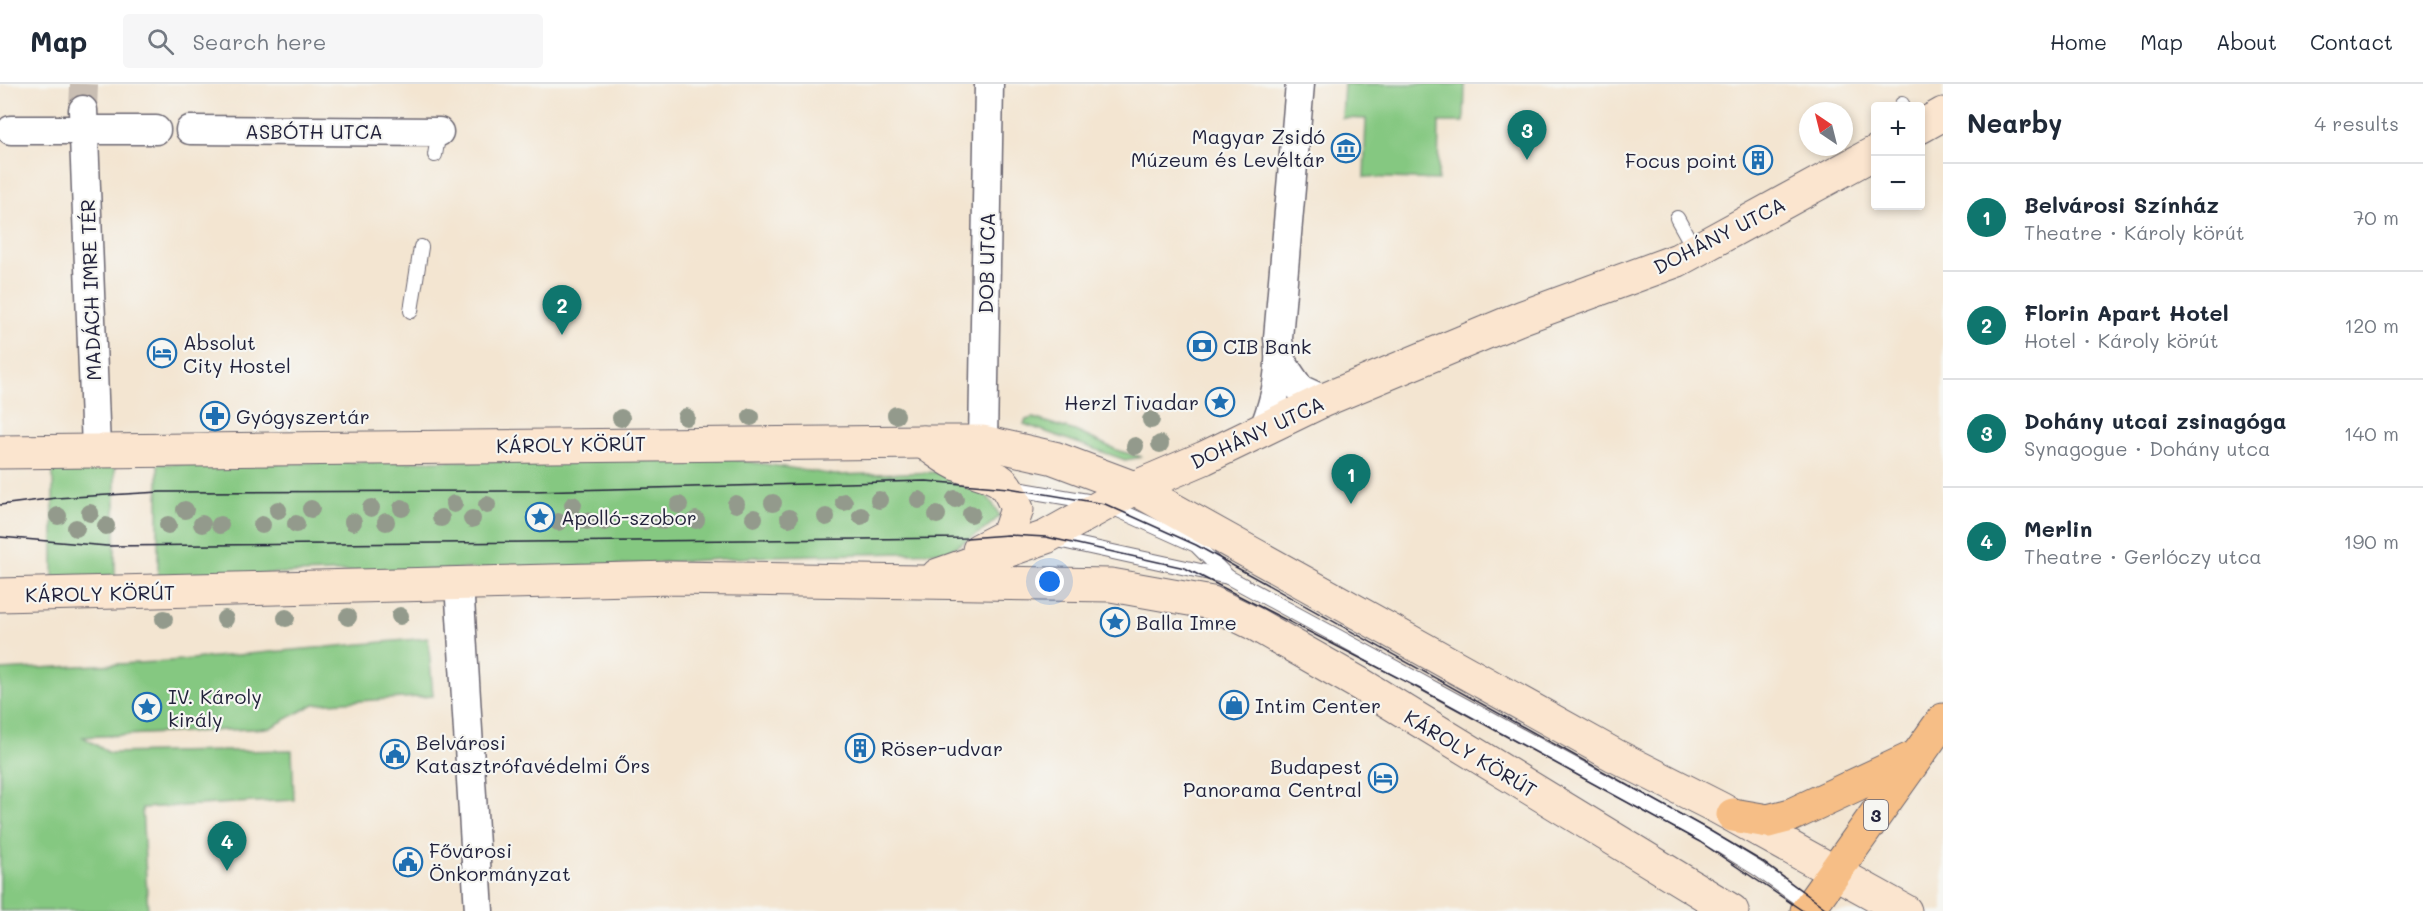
<!DOCTYPE html>
<meta charset="utf-8">
<style>
body{margin:0;font-family:Mali,sans-serif;background:#f6f6f7;color:#1f2937}
.controls{position:absolute;right:18px;top:18px;display:grid;overflow:hidden;border-radius:6px;box-shadow:0 3px 9px #0003}
.controls button{width:54px;height:54px;display:grid;place-items:center;padding:0;border:0;border-bottom:2px solid #e0e1e3;background:#fff;color:#1f2937;font:30px sans-serif}
.compass{position:absolute;left:1799px;top:18px;width:54px;height:54px;border-radius:50%;background:#fff;box-shadow:0 3px 9px #0003;rotate:325deg}
.you{position:absolute;left:1050px;top:498px;width:21px;height:21px;margin:-15px;border:4px solid #fff;border-radius:50%;background:#1a73e8;box-shadow:0 0 0 9px #1a73e833}
.badge{display:grid;place-items:center;width:39px;height:39px;border-radius:50%;background:#0f766e;color:#fff;font-size:20px;font-weight:700}
.pin{position:absolute;translate:-50% -50px;filter:drop-shadow(0 2px 3px #0008)}
.pin::after{content:'';position:absolute;top:32px;width:21px;height:18px;background:inherit;clip-path:polygon(0 0,100% 0,50% 100%)}
.list{margin:0;padding:0;list-style:none}
h2{display:flex;justify-content:space-between;align-items:center;height:78px;margin:0;padding:0 24px;font-size:26px}
h2 small{font-size:20px;font-weight:400;color:#747a83}
.list li{display:grid;grid-template-columns:39px 1fr auto;gap:18px;align-items:center;box-sizing:border-box;height:108px;padding:0 24px;border-top:2px solid #e0e1e3}
.list b{display:block;font-size:22px;white-space:nowrap}
.list p{margin:0;font-size:20px;white-space:nowrap;color:#747a83}
.list em{font-size:20px;font-style:normal;color:#747a83}
.icon{flex:none;width:33px;height:33px;fill:none;stroke:currentColor;stroke-width:2;stroke-linecap:round;stroke-linejoin:round}
.map{position:relative;flex:none;width:1943px;height:827px;overflow:hidden}
header{display:flex;align-items:center;gap:36px;box-sizing:border-box;height:84px;padding:0 30px;background:#fff;border-bottom:2px solid #e0e1e3}
header strong{font-size:28px}
nav{display:flex;gap:33px;margin-inline-start:auto;font-size:21px}
.search{width:420px;height:54px;background:#f6f6f7;display:flex;align-items:center;gap:15px;box-sizing:border-box;padding:0 21px;border-radius:6px;color:#747a83;font-size:22px}
main{display:flex}
aside{flex:1;background:#fff}
.map>svg:first-child{display:block}
</style>
<header>
<strong>Map</strong>
<div class="search"><svg class="icon" aria-label="search" viewBox="0 0 24 24"><circle cx="10" cy="10" r="6"/><path d="M15 15l6 6"/></svg>Search here</div>
<nav><a>Home</a><a>Map</a><a>About</a><a>Contact</a></nav>
</header>
<main>
<div class="map">
<svg width="1943" height="827" viewBox="0 0 1943 827">
<rect width="100%" height="100%" fill="#f6f6f2"/>
<filter id="ink" filterUnits="userSpaceOnUse"><feTurbulence type="fractalNoise" baseFrequency=".0167" numOctaves="2"/><feDisplacementMap in="SourceGraphic" scale="12" xChannelSelector="R" yChannelSelector="G"/><feConvolveMatrix kernelMatrix="1 2 1 2 8 2 1 2 1" color-interpolation-filters="sRGB"/></filter>
<filter id="wash" filterUnits="userSpaceOnUse"><feTurbulence type="fractalNoise" baseFrequency=".008" numOctaves="4" result="noise"/><feDisplacementMap in="SourceGraphic" scale="24" xChannelSelector="R" yChannelSelector="G"/><feGaussianBlur stdDeviation="1.35" result="paint"/><feColorMatrix in="noise" values="0 0 0 0 0 0 0 0 0 0 0 0 0 0 0 0 0 1.4 0 .05"/><feComposite in="paint" operator="in"/></filter>
<g filter="url(#wash)">
<rect width="100%" height="100%" fill="#f3e5d1"/>
<g fill="#85c881" stroke="#54755e" stroke-width="1.5">
<path d="M1344,0H1465L1464,38H1439L1438,96L1364,93L1366,35L1342,34Z"/>
<path d="M1033,334L1075,347L1119,367L1142,373L1125,376L1024,340L1026,336Z"/>
<path d="M725,374L835,391L944,388L967,390L991,417L1000,432L984,446L947,468L773,472L602,482L158,492V380Z"/>
<rect x="53" y="380" width="62" height="115"/>
<path d="M428,554L433,612L314,620L270,644L83,653L109,669L292,666L294,716L142,724L148,827H0V586L158,578Z"/>
</g>
</g>
<g filter="url(#ink)">
<g fill="none" stroke-linecap="round" stroke-linejoin="round">
<path stroke="#c9beb3" stroke-width="28" stroke-dasharray="28 14" stroke-linecap="butt" d="M83,26L84,0"/>
<g stroke="#6b6670" stroke-width="16">
<g id="lane">
<path d="M1902,20L1903,22"/>
<path d="M435,71L439,48"/>
<path d="M1677,134L1696,168"/>
<path d="M411,227L421,163"/>
<path d="M1011,404L1105,420L1196,461L1228,493"/>
<path d="M1053,455L1228,493L1703,751L1758,785L1810,822"/>
</g>
</g>
<g stroke="#6b6670" stroke-width="31">
<g id="street">
<path d="M83,26L96,365"/>
<path d="M11,46H156"/>
<path d="M190,46L439,48"/>
<path d="M1281,277L1300,305L1324,316"/>
<path d="M1264,344C1276,314 1282,286 1278,254L1300,0"/>
<path d="M983,358L989,0"/>
<path d="M459,499L479,827"/>
</g>
</g>
<g stroke="#6b6670" stroke-width="35">
<g id="secondary">
<path d="M1920,43L1943,30"/>
<path d="M923,358C935,365 948,377 962,382C994,394 1004,389 1017,425L1008,451L979,466"/>
<path d="M0,368L923,358H983L1054,374L1134,404L1614,671L1719,724L1905,827"/>
<path d="M938,491L1046,453L1134,404L1204,374L1324,316L1523,233L1678,176L1876,68"/>
<path d="M0,511L672,494L1111,501L1212,519L1255,540L1360,600L1732,827"/>
</g>
</g>
<g stroke="#6b6670" stroke-width="35">
<g id="primary">
<path d="M1733,731L1768,737L1791,731L1915,673"/>
<path d="M1807,827L1943,636"/>
</g>
</g>
<use href="#lane" stroke="#fff" stroke-width="14"/>
<use href="#street" stroke="#fff" stroke-width="28"/>
<use href="#secondary" stroke="#fbe5cf" stroke-width="33"/>
<use href="#primary" stroke="#f6be86" stroke-width="33"/>
<g stroke="#22223b" stroke-width="1.5">
<path d="M0,421L56,414L160,408L532,407L926,397L1009,404L1105,420L1196,461L1707,745L1763,778L1829,827"/>
<path d="M0,453L107,462L966,454L1008,451L1046,453L1185,484L1422,606L1700,758L1803,827"/>
</g>
</g>
<g fill="#939a8c">
<circle cx="896" cy="331" r="9"/>
<circle cx="686" cy="333" r="9"/>
<circle cx="751" cy="333" r="9"/>
<circle cx="621" cy="334" r="9"/>
<circle cx="1151" cy="336" r="9"/>
<circle cx="1160" cy="360" r="9"/>
<circle cx="1135" cy="362" r="9"/>
<circle cx="955" cy="415" r="9"/>
<circle cx="879" cy="416" r="9"/>
<circle cx="919" cy="416" r="9"/>
<circle cx="844" cy="418" r="9"/>
<circle cx="773" cy="419" r="9"/>
<circle cx="454" cy="420" r="9"/>
<circle cx="736" cy="420" r="9"/>
<circle cx="487" cy="421" r="9"/>
<circle cx="573" cy="421" r="9"/>
<circle cx="679" cy="421" r="9"/>
<circle cx="371" cy="424" r="9"/>
<circle cx="402" cy="424" r="9"/>
<circle cx="311" cy="425" r="9"/>
<circle cx="185" cy="426" r="9"/>
<circle cx="278" cy="426" r="9"/>
<circle cx="90" cy="429" r="9"/>
<circle cx="971" cy="430" r="9"/>
<circle cx="937" cy="431" r="9"/>
<circle cx="58" cy="432" r="9"/>
<circle cx="861" cy="432" r="9"/>
<circle cx="826" cy="433" r="9"/>
<circle cx="441" cy="434" r="9"/>
<circle cx="754" cy="434" r="9"/>
<circle cx="789" cy="434" r="9"/>
<circle cx="472" cy="435" r="9"/>
<circle cx="696" cy="436" r="9"/>
<circle cx="587" cy="437" r="9"/>
<circle cx="644" cy="437" r="9"/>
<circle cx="663" cy="437" r="9"/>
<circle cx="353" cy="438" r="9"/>
<circle cx="386" cy="438" r="9"/>
<circle cx="558" cy="438" r="9"/>
<circle cx="605" cy="438" r="9"/>
<circle cx="202" cy="440" r="9"/>
<circle cx="296" cy="440" r="9"/>
<circle cx="168" cy="441" r="9"/>
<circle cx="220" cy="441" r="9"/>
<circle cx="262" cy="441" r="9"/>
<circle cx="106" cy="442" r="9"/>
<circle cx="76" cy="444" r="9"/>
<circle cx="400" cy="532" r="9"/>
<circle cx="348" cy="533" r="9"/>
<circle cx="286" cy="534" r="9"/>
<circle cx="164" cy="535" r="9"/>
<circle cx="225" cy="535" r="9"/>
</g>
</g>
<defs>
<g id="museum-ring" transform="scale(1.5)"><circle r="9.5" fill="#f6f6f2" stroke="#1f6fb2" stroke-width="1.5"/><path d="M0-6L6-3V-2H-6V-3ZM-5-1h2V3h-2ZM-1-1h2V3h-2ZM3-1h2V3H3ZM-6 4H6V6H-6Z" fill="#1f6fb2"/></g>
<g id="building-ring" transform="scale(1.5)"><circle r="9.5" fill="#f6f6f2" stroke="#1f6fb2" stroke-width="1.5"/><path d="M-4-6H4V6H1V3H-1V6H-4ZM-2.5-4.3h1.7v1.8h-1.7ZM.8-4.3h1.7v1.8H.8ZM-2.5-1h1.7V.8h-1.7ZM.8-1h1.7V.8H.8Z" fill="#1f6fb2"/></g>
<g id="bank-ring" transform="scale(1.5)"><circle r="9.5" fill="#f6f6f2" stroke="#1f6fb2" stroke-width="1.5"/><path d="M-6-4H6V4H-6ZM0-2.3a2.3 2.3 0 1 0 0 4.6a2.3 2.3 0 1 0 0-4.6Z" fill="#1f6fb2"/></g>
<g id="hotel-ring" transform="scale(1.5)"><circle r="9.5" fill="#f6f6f2" stroke="#1f6fb2" stroke-width="1.5"/><path d="M-6-4.5h1.5V1H6V5H4.5V3h-9V5H-6ZM-4 0a1.8 1.8 0 1 1 3.6 0ZM.5 0V-2.5h3Q6-2.5 6 0Z" fill="#1f6fb2"/></g>
<g id="sight-ring" transform="scale(1.5)"><circle r="9.5" fill="#f6f6f2" stroke="#1f6fb2" stroke-width="1.5"/><path d="M0-6L1.8-2.2L6-1.7L2.9 1.2L3.7 5.4L0 3.3L-3.7 5.4L-2.9 1.2L-6-1.7L-1.8-2.2Z" fill="#1f6fb2"/></g>
<g id="pharmacy-ring" transform="scale(1.5)"><circle r="9.5" fill="#f6f6f2" stroke="#1f6fb2" stroke-width="1.5"/><path d="M-2-6h4v4h4v4h-4v4h-4v-4h-4v-4h4Z" fill="#1f6fb2"/></g>
<g id="shop-ring" transform="scale(1.5)"><circle r="9.5" fill="#f6f6f2" stroke="#1f6fb2" stroke-width="1.5"/><path d="M-5-2.5h2.3a2.7 3.5 0 0 1 5.4 0H5L5.5 6h-11ZM-1.5-2.5h3a1.5 2.3 0 0 0-3 0Z" fill="#1f6fb2"/></g>
<g id="civic-ring" transform="scale(1.5)"><circle r="9.5" fill="#f6f6f2" stroke="#1f6fb2" stroke-width="1.5"/><path d="M-.6-6.5H3V-4.5H.6V-3L4-1V1h2V6H-6V1h2V-1L-.6-3ZM-1.2 2.5V6h2.4V2.5Z" fill="#1f6fb2"/></g>
</defs>
<g fill-rule="evenodd">
<use href="#museum-ring" x="1346" y="64"/>
<use href="#building-ring" x="1758" y="76"/>
<use href="#bank-ring" x="1202" y="262"/>
<use href="#hotel-ring" x="162" y="269"/>
<use href="#sight-ring" x="1220" y="318"/>
<use href="#pharmacy-ring" x="215" y="332"/>
<use href="#sight-ring" x="540" y="433"/>
<use href="#sight-ring" x="1115" y="538"/>
<use href="#shop-ring" x="1234" y="621"/>
<use href="#sight-ring" x="147" y="623"/>
<use href="#building-ring" x="860" y="664"/>
<use href="#civic-ring" x="395" y="670"/>
<use href="#hotel-ring" x="1383" y="694"/>
<use href="#civic-ring" x="408" y="778"/>
</g>
<g text-anchor="middle" dominant-baseline="central" stroke-width="4.5" stroke-linejoin="round" paint-order="stroke">
<rect fill="#f6f6f2" stroke="#626272" stroke-width="1.5" x="1864" y="716" width="24" height="30" rx="4.5"/>
<g font-size="18" font-weight="bold" fill="#22223b">
<text x="1876" y="731">3</text>
</g>
<g font-size="20" fill="#22223b" stroke="#f6f6f2">
<text x="314" y="47">ASBÓTH UTCA</text>
<text transform="translate(1719 151) rotate(-27)">DOHÁNY UTCA</text>
<text transform="translate(986 179) rotate(-89)">DOB UTCA</text>
<text transform="translate(90 206) rotate(-92)">MADÁCH IMRE TÉR</text>
<text transform="translate(1257 348) rotate(-25)">DOHÁNY UTCA</text>
<text transform="translate(571 360) rotate(-1)">KÁROLY KÖRÚT</text>
<text transform="translate(100 509) rotate(-1)">KÁROLY KÖRÚT</text>
<text transform="translate(1471 669) rotate(31)">KÁROLY KÖRÚT</text>
</g>
<g font-size="20" fill="#22223b" stroke="#f6f6f2" text-anchor="start">
<text x="1325" y="52" text-anchor="end">Magyar Zsidó<tspan x="1325" dy="23">Múzeum és Levéltár</tspan></text>
<text x="1737" y="76" text-anchor="end">Focus point</text>
<text x="183" y="258">Absolut<tspan x="183" dy="23">City Hostel</tspan></text>
<text x="1223" y="262">CIB Bank</text>
<text x="1199" y="318" text-anchor="end">Herzl Tivadar</text>
<text x="236" y="332">Gyógyszertár</text>
<text x="561" y="433">Apolló-szobor</text>
<text x="1136" y="538">Balla Imre</text>
<text x="168" y="612">IV. Károly<tspan x="168" dy="23">király</tspan></text>
<text x="1255" y="621">Intim Center</text>
<text x="416" y="658">Belvárosi<tspan x="416" dy="23">Katasztrófavédelmi Őrs</tspan></text>
<text x="881" y="664">Röser-udvar</text>
<text x="1362" y="682" text-anchor="end">Budapest<tspan x="1362" dy="23">Panorama Central</tspan></text>
<text x="429" y="766">Fővárosi<tspan x="429" dy="23">Önkormányzat</tspan></text>
</g>
</g>
</svg>
<div class="controls">
<button>+</button>
<button>−</button>
</div>
<svg class="compass" viewBox="-18 -18 36 36"><path d="M0-13l5 13h-10z" fill="#e53935"/><path d="M0 13l5-13h-10z" fill="#747a83"/></svg>
<div class="you"></div>
<div class="pin badge" style="left:1351px;top:420px">1</div>
<div class="pin badge" style="left:562px;top:251px">2</div>
<div class="pin badge" style="left:1527px;top:76px">3</div>
<div class="pin badge" style="left:227px;top:787px">4</div>
</div>
<aside>
<h2>Nearby<small>4 results</small></h2>
<ul class="list">
<li><span class="badge">1</span><div><b>Belvárosi Színház</b><p>Theatre · Károly körút</p></div><em>70 m</em></li>
<li><span class="badge">2</span><div><b>Florin Apart Hotel</b><p>Hotel · Károly körút</p></div><em>120 m</em></li>
<li><span class="badge">3</span><div><b>Dohány utcai zsinagóga</b><p>Synagogue · Dohány utca</p></div><em>140 m</em></li>
<li><span class="badge">4</span><div><b>Merlin</b><p>Theatre · Gerlóczy utca</p></div><em>190 m</em></li>
</ul>
</aside>
</main>
